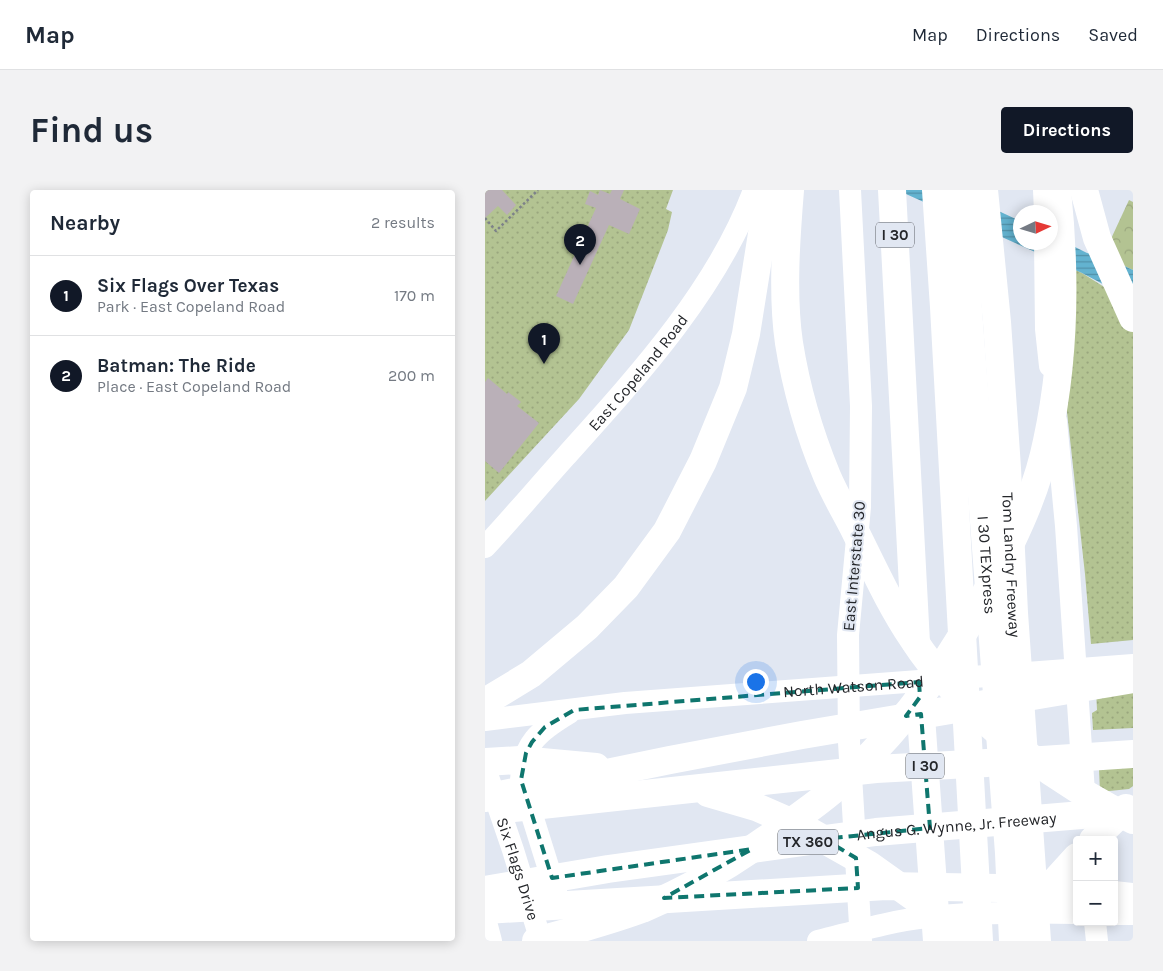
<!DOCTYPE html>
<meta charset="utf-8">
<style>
body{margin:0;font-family:Karla,sans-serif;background:#f2f2f3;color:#1f2937}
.controls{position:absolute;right:15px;bottom:15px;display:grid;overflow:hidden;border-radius:5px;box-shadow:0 2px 12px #0003}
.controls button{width:45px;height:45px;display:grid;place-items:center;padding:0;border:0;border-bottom:1px solid #e0e1e3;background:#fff;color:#1f2937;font:25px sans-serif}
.compass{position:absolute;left:528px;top:15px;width:45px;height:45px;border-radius:50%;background:#fff;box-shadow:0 2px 12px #0003;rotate:86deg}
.you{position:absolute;left:270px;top:491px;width:18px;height:18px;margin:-12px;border:4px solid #fff;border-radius:50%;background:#1a73e8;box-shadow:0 0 0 8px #1a73e833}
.badge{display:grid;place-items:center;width:32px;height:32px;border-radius:50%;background:#111827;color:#fff;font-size:16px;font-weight:700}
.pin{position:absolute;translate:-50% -41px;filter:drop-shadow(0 1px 2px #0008)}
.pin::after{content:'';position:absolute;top:26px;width:18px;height:15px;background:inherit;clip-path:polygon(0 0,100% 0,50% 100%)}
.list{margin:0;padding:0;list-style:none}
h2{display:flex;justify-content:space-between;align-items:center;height:65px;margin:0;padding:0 20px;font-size:21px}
h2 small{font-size:16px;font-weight:400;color:#747a83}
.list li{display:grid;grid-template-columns:32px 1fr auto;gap:15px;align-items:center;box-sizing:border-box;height:80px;padding:0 20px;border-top:1px solid #e0e1e3}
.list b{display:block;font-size:19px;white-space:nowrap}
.list p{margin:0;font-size:16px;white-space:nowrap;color:#747a83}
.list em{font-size:16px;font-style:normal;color:#747a83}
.map{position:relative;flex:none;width:648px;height:751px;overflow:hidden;border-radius:5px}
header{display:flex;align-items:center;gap:30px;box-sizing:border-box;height:70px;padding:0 25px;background:#fff;border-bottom:1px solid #e0e1e3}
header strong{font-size:24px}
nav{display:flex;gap:28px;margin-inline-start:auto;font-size:18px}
.intro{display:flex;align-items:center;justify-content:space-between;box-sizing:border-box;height:120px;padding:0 30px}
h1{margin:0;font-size:35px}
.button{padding:12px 22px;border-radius:5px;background:#111827;color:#fff;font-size:18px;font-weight:700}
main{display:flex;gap:30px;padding:0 30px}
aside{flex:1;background:#fff;border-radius:5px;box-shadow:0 2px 12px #0003}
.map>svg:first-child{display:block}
</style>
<header>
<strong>Map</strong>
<nav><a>Map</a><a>Directions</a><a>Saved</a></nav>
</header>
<div class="intro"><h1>Find us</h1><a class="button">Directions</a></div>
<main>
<aside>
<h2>Nearby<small>2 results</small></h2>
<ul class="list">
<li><span class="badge">1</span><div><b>Six Flags Over Texas</b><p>Park · East Copeland Road</p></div><em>170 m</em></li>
<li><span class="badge">2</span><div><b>Batman: The Ride</b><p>Place · East Copeland Road</p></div><em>200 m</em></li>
</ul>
</aside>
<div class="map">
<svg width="648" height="751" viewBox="0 0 648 751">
<defs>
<pattern id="green-dots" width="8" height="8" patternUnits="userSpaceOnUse" patternTransform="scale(1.25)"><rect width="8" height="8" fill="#b3c392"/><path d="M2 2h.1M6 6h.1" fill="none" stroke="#9aa77e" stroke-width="1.8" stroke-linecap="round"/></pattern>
<pattern id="forest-crowns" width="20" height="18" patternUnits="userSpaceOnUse" patternTransform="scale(1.25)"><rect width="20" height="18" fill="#b3c392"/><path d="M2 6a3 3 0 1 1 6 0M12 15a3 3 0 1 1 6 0" fill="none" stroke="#9aa77e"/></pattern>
<pattern id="water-rules" width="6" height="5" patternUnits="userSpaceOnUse" patternTransform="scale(1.25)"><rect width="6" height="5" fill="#63b3d0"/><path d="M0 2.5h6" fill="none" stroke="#5191a9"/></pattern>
</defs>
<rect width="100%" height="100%" fill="#e1e7f2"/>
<g fill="url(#green-dots)">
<path d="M0,0H188L181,19L187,22L183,40L144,140L94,209L0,311Z"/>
<path d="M587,78L597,83L624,100L648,141V450L606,454L600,384L579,195Z"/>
<path d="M648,495V538L608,540L607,523L612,520L611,500Z"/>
<path d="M648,576V596L644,599L615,602L614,579Z"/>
</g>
<path fill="url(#forest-crowns)" d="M644,10L648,12V80L618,66Z"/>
<path fill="url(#water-rules)" d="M412,0H468L535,31L536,52H566V45L602,63L618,66L648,80V110L597,83Z"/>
<g fill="#bab0b8">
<path d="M0,0H17L31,15L22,25L13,16L0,28Z"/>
<path d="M115,0L125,4L127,0H139L135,9L155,19L144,44L124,35L88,114L71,106L111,18L100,14L105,1L113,5Z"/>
<path d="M3,188L22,204L23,202L36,212L32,216L54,233L14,283L0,271V192Z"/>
</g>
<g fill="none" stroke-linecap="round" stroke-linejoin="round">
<path stroke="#7d8189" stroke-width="2.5" stroke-dasharray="2.5 2.5" stroke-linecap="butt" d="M0,28L11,41L53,0"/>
<g stroke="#fff" stroke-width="22">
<path d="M365,0L376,216L375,317L363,445L364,552L376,751"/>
<path d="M559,0L560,22"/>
<path d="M560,52L561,139L565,176"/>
<path d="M571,231L581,336L600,617"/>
<path id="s1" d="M0,357C28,327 54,296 81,266C152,187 232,100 269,0"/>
<path id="s2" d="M0,530L140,513L648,475"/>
<path id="s3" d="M0,578L28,660L56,751"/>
<path d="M72,705L36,590C38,553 54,541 84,523"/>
<path d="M629,724H648"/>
<path d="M0,728L6,751"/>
<path d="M610,732L612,751"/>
<path d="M333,751C369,742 405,731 442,727C492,722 542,722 592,723"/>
</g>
<g stroke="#fff" stroke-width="28">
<path d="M305,0C301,49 297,105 304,153C311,197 325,245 342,286C350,305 361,323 370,341C388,377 405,415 428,449C476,524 570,591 648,630"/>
<path d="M407,0L431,453"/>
<path d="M451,0L459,117L494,751"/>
<path id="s4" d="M474,0L524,663L528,751"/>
<path id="s5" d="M499,0L512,132L522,278L529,423L552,751"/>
<path d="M599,0L612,48L648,128"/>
<path d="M434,498L452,751"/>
<path d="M0,512L46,484L102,437L141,397L182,341L218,271L248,198L261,144L284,0"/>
<path d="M542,571L648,564"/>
<path d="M0,572L35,570L111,577"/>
<path d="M223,603L271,617L315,636L384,675L436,712L481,751"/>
<path d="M0,608L185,570L317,545L648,489"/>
<path d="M20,619L391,579L502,573"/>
<path d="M608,650L641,618"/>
<path id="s6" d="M0,700L123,679L391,642L633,622"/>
<path d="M629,705L648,707"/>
<path d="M552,711L592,667"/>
<path d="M0,720L401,696L513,698L592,703"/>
<path d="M51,751C87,741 122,732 157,719C200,701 242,677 280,650C305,633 330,616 353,596C417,539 469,467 507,391C530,346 552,301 562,251C580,168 581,85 572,0"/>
</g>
</g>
<path fill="none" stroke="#0f766e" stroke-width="4" stroke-dasharray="10 6" stroke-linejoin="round" d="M434,492L435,507L421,526L436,524L445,638L339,649L371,668L373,698L179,708L267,659L67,688L36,590L41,563L47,552L60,537L89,520Z"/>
<g text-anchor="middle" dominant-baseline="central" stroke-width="4" stroke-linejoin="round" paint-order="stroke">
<g fill="#e1e7f2" stroke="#5d6066" stroke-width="1">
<rect x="391" y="32.5" width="38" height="25" rx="4"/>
<rect x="421" y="563.5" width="38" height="25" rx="4"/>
<rect x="293" y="639.5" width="60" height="25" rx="4"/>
</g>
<g font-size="15" font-weight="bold" fill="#24262a">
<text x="410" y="45">I 30</text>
<text x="440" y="576">I 30</text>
<text x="323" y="652">TX 360</text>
</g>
<g font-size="16" fill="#24262a" stroke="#e1e7f2">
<text stroke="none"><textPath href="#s1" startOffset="232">East Copeland Road</textPath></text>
<text stroke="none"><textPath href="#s4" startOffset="376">I 30 TEXpress</textPath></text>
<text stroke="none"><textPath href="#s5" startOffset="376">Tom Landry Freeway</textPath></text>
<text transform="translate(369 376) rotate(-85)">East Interstate 30</text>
<text stroke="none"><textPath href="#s2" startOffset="370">North Watson Road</textPath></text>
<text stroke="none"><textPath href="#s6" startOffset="476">Angus G. Wynne, Jr. Freeway</textPath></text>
<text stroke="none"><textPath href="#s3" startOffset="106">Six Flags Drive</textPath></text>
</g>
</g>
</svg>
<div class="controls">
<button>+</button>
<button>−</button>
</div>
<svg class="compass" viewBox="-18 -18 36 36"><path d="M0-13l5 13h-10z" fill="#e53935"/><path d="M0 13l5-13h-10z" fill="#747a83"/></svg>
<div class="you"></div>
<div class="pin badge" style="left:59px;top:174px">1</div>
<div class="pin badge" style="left:95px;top:75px">2</div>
</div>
</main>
